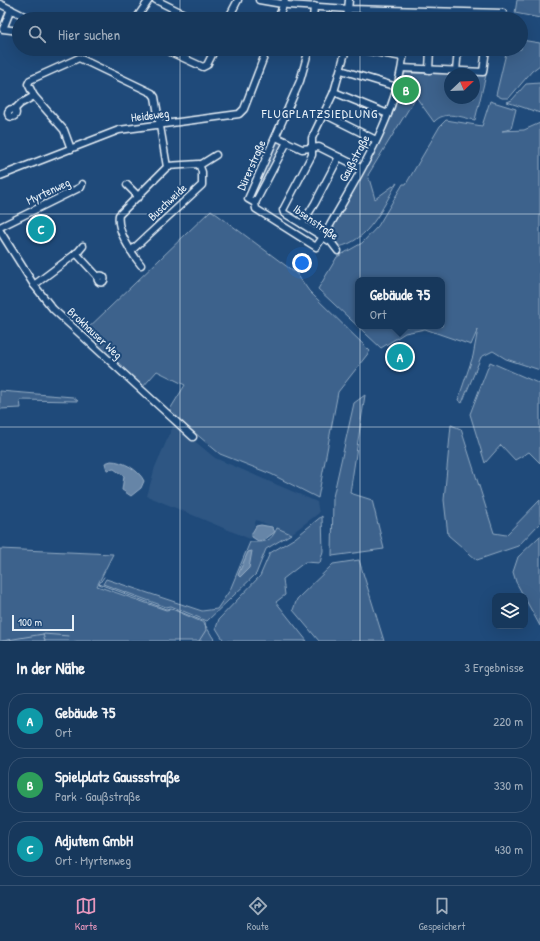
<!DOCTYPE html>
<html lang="de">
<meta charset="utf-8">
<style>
body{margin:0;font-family:"Patrick Hand",sans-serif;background:#203f62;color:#f1f3f6}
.controls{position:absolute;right:12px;bottom:12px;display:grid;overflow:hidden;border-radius:8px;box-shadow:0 4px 16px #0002}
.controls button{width:36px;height:36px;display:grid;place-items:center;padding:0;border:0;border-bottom:1px solid #365272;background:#17385c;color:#f1f3f6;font:20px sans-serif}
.compass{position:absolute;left:444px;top:68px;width:36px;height:36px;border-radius:50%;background:#17385c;box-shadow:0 4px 16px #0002;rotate:67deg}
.scale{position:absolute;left:12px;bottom:10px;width:62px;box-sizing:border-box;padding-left:4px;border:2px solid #e8f1f8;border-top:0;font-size:11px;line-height:14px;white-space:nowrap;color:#e8f1f8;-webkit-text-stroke:3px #1f4a7a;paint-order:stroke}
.you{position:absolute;left:302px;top:263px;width:14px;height:14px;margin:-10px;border:3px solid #fff;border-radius:50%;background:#1a73e8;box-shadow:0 0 0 6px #1a73e833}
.badge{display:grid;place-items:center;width:26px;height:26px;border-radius:50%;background:#e797bd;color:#fff;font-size:13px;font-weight:700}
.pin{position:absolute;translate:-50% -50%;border:2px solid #fff;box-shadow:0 1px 4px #0006}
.popup{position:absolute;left:355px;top:277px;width:90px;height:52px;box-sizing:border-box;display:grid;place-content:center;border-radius:8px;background:#17385c;filter:drop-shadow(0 1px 3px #0005);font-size:13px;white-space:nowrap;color:#9eacbb}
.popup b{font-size:15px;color:#f1f3f6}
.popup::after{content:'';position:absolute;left:50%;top:100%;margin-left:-8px;border:8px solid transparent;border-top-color:#17385c}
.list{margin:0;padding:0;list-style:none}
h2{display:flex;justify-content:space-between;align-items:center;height:52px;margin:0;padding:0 16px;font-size:17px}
h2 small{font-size:13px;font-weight:400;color:#9eacbb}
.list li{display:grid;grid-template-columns:26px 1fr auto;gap:12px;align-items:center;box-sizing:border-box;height:56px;margin:0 8px 8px;padding:0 8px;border:1px solid #365272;border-radius:16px}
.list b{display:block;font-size:15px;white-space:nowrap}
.list p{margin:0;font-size:13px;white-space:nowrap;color:#9eacbb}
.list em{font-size:13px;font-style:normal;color:#9eacbb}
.icon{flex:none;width:22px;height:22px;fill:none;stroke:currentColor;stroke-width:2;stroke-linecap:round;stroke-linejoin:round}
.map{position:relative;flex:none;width:540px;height:641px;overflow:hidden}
.search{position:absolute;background:#17385c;box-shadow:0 4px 16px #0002;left:12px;right:12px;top:12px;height:44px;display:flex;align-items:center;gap:10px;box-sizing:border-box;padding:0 14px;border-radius:22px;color:#9eacbb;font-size:15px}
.sheet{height:244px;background:#17385c}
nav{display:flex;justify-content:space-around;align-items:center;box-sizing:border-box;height:56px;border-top:1px solid #365272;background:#17385c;font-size:11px;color:#9eacbb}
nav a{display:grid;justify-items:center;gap:2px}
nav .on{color:#e797bd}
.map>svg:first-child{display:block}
</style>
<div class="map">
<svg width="540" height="641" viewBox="0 0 540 641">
<rect width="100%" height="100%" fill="#1f4a7a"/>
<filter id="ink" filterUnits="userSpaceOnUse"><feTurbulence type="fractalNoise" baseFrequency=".025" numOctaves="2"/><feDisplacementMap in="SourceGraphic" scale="8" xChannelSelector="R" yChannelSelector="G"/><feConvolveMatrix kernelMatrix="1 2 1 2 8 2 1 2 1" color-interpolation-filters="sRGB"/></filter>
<g filter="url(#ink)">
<path fill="#2e5683" d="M174,424L215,458L317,502L319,513L291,534L256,520L250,539L147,496L155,467Z"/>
<g fill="#3c628c" stroke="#92aac2" fill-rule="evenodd">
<path d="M517,0H540V18L515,13Z"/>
<path d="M521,40L540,43V65L532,71L509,98H502L496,95L507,49H521Z"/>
<path d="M405,73L450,74V98H474V75H486L475,120C460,117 445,110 434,122L416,97L368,175L375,199L397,183C382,208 369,241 338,247L326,236L393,106Z"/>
<path d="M540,83V113L507,102L512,100L526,84Z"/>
<path d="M490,101L516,109L511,129L502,131L524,130L540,123V370L506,359L493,351L481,357L462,403L458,400L473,356L478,329L471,345L425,329L405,333L381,348L318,289L337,257L362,243L378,226L403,184H406L440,126L446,120L482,126ZM358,280H442V326H358Z"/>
<path d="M276,141L285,145L255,200L251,198Z"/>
<path d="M211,210L297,274L309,291L370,351L338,392L318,498L271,474L220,454L169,411L185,385L157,371L142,388L83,333Z"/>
<path d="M490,362L540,384V463L529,452L515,460L501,445L485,463L470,414Z"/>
<path d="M0,391L73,397L78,401L20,400L21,408L0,409Z"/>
<path d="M365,395L350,493L372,500L384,549L332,556L333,497L354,403Z"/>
<path d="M451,425L461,429L494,533L506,535L540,500V523L518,546L477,560L448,535L444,500Z"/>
<path d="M322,516L323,551L320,563L305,562L283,579L285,595L276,602L307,641H224L216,628L219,619L260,576L270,553L295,538Z"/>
<path d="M277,528L291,534L266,549L256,574L207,621L171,606L166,607L103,584L106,579L202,611L217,609L230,590L250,542C265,542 270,543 277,528Z"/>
<path d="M540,536V626L516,582L513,572L518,557Z"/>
<path d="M0,549L113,554L97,586L166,610L172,609L204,623L215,641H0Z"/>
<path d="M359,560L384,641H319L293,610L297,599L333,564Z"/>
</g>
<g fill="#6685a7" stroke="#9ab0c7">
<path d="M111,461C123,461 139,470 144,481L141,488L131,496L122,490L124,476L114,469L107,470L105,463Z"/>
<path d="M261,525L272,527L275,532L264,540L258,541L252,537V533L256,526Z"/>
<path d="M252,551L249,568L240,577L238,575L248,552Z"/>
</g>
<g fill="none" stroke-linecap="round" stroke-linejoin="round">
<g stroke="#9ab0c7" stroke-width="1">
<path d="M104,577L99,584L166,609L171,608L205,622L206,630L199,641"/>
<path d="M43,634L45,641"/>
<path d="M2,641L43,634L69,636"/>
</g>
<g stroke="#e8f1f8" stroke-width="9">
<g id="minor">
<path d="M156,0L194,19"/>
<path d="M259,0L288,5L349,9L503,13"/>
<path d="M0,4L30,19"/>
<path d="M11,9L3,29L19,31"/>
<path d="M136,19L149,0"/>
<path d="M228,19L238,0"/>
<path d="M278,19L285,0"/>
<path d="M313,19L314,6"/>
<path d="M347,19L349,0"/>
<path d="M406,19V11"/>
<path d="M164,49L203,67L207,65L215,49"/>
<path d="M309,49L300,81L248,199L255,203L256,209L316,247L325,234C357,176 398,117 404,49"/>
<path d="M358,49L403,57"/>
<path d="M402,68L483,72L486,49"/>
<path d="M341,70L397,87"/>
<path d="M429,70L430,49"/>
<path d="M456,71L458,49"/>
<path d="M334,92L388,114"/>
<circle cx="12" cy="113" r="4"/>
<path d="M14,110L20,104L34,96"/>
<path d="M324,114L376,140"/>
<path d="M276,137L302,149L319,147L361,168"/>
<path d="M71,149L64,130L34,96L28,84L30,80L79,58L152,93L155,97L167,167L119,215C116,230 132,254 141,265"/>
<path d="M200,165L216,155"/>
<path d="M0,176L119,130L239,114L244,109L267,49"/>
<path d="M127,185L139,197"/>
<path d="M255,203L287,142"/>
<path d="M302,224L315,203L339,157"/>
<path d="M0,227L81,187L82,184"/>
<path d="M0,231L34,285L53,309L193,437"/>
<path d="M131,251L202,185V172L199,164L167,166"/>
<path d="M338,251L331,242L284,213L283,210L312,155V138L334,92L346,49"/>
<path d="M76,253L98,277"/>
<circle cx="101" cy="279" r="3.5"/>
<path d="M34,285L78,252L83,246"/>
</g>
</g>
<use href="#minor" stroke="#1f4a7a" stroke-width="6"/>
</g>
</g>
<path fill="none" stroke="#e8f1f8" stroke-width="1" stroke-opacity="0.55" d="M180,0V19M360,0V19M180,49V641M360,49V641M0,214H540M0,427H540"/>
<g text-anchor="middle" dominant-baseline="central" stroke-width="4" stroke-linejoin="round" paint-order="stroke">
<g font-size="12" fill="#e8f1f8" stroke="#1f4a7a">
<text transform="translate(150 115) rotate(-7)">Heideweg</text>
<text transform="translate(354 158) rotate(-62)">Gaußstraße</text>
<text transform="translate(251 165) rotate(-66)">Dürerstraße</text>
<text transform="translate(48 191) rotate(-25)">Myrtenweg</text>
<text transform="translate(167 202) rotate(-43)">Buschweide</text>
<text transform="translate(316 222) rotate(35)">Ibsenstraße</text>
<text transform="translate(95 333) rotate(43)">Brokhauser Weg</text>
</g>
<g font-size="13" letter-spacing="1" fill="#e8f1f8" stroke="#1f4a7a">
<text x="320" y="113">FLUGPLATZSIEDLUNG</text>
</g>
</g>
</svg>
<div class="controls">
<button><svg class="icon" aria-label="layers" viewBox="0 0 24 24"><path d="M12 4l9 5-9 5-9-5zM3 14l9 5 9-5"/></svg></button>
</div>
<svg class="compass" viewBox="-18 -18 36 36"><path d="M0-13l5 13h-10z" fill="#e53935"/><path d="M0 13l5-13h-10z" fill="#9eacbb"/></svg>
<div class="scale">100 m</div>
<div class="you"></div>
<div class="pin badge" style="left:400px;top:357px;background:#0f9aa8">A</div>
<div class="popup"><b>Gebäude 75</b>Ort</div>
<div class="pin badge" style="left:406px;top:90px;background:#2e9e5b">B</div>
<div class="pin badge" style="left:41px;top:229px;background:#0f9aa8">C</div>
<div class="search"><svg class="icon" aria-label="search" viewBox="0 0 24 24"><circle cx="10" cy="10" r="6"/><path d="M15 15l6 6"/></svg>Hier suchen</div>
</div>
<section class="sheet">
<h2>In der Nähe<small>3 Ergebnisse</small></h2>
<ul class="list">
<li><span class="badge" style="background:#0f9aa8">A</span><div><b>Gebäude 75</b><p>Ort</p></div><em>220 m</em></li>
<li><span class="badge" style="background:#2e9e5b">B</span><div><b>Spielplatz Gaussstraße</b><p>Park · Gaußstraße</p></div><em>330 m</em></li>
<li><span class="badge" style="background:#0f9aa8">C</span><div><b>Adjutem GmbH</b><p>Ort · Myrtenweg</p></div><em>430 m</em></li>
</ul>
</section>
<nav>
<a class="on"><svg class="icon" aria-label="map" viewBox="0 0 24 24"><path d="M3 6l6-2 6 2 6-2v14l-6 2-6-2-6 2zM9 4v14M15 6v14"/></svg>Karte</a>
<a><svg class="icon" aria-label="directions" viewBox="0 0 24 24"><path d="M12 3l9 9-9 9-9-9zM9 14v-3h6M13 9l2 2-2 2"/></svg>Route</a>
<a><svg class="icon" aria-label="saved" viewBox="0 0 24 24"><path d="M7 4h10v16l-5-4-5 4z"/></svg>Gespeichert</a>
</nav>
